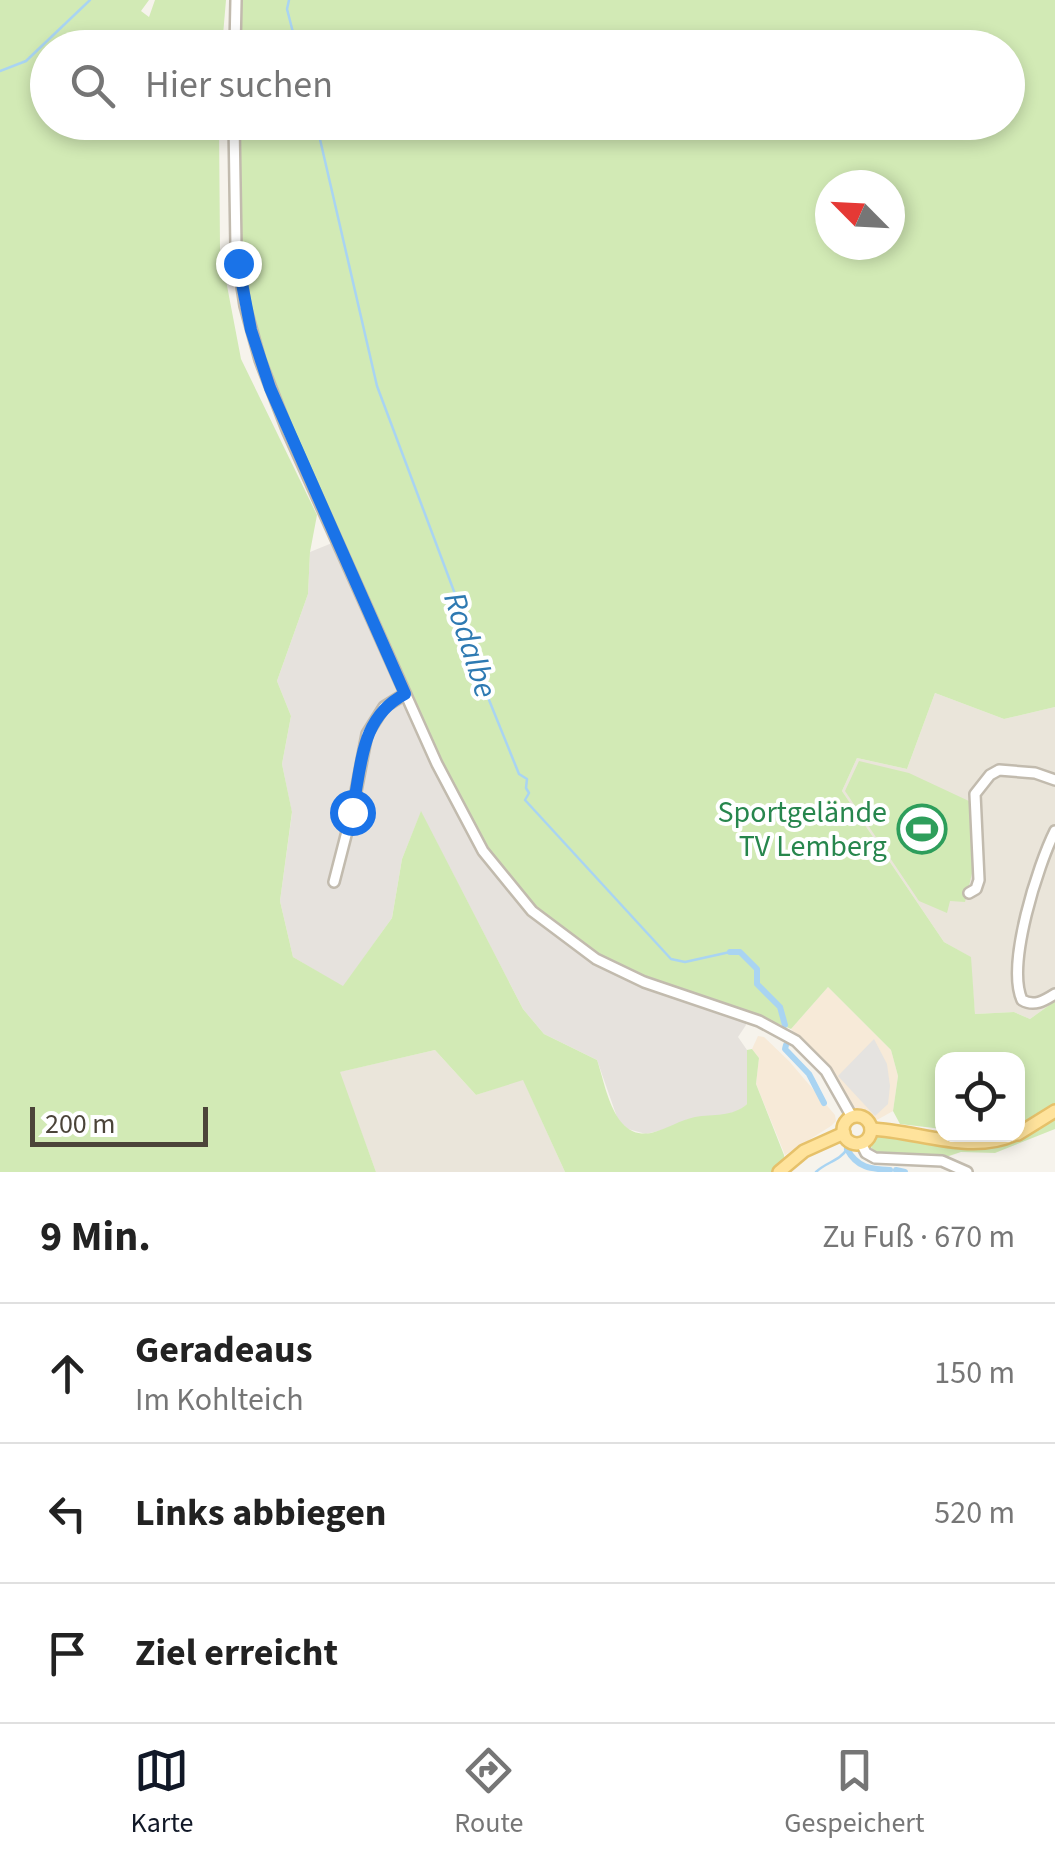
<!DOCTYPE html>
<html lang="de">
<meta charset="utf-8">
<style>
body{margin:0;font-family:"Source Sans 3",sans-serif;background:#f6f6f6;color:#222}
.controls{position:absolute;right:30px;bottom:30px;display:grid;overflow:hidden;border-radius:20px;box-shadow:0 5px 15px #0003}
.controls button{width:90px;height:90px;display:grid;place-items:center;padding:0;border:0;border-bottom:2px solid #e0e0e0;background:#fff;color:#222;font:50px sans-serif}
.compass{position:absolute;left:815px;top:170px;width:90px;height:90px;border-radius:50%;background:#fff;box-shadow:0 5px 15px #0003;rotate:294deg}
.scale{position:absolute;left:30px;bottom:25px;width:178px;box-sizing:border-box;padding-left:10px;border:5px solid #4b4439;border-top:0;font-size:28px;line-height:35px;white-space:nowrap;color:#4b4439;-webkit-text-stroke:8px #fff;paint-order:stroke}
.stop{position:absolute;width:30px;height:30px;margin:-22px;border:8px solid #1a73e8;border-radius:50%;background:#fff}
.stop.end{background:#1a73e8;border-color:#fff;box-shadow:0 2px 10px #0008}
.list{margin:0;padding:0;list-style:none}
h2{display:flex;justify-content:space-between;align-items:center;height:130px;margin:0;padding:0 40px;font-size:42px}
h2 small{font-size:32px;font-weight:400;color:#767676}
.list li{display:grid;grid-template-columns:65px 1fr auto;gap:30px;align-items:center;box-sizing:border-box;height:140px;padding:0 40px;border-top:2px solid #e0e0e0}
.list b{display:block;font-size:38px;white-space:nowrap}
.list p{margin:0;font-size:32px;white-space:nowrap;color:#767676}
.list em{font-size:32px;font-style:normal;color:#767676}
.icon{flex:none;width:55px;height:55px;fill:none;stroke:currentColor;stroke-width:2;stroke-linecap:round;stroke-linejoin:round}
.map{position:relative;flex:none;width:1055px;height:1172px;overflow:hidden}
.search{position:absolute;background:#fff;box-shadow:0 5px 15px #0003;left:30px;right:30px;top:30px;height:110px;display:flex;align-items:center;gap:25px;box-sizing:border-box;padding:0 35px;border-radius:55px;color:#767676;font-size:38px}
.sheet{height:550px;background:#fff}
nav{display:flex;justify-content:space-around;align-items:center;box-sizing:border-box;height:140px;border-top:2px solid #e0e0e0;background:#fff;font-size:28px;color:#767676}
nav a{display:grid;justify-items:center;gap:5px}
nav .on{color:#111827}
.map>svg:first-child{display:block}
</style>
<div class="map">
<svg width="1055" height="1172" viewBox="0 0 1055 1172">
<rect width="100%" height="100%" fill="#f6f3ec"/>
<g fill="#eae5da">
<path d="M935,693L1004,719L1055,707V1001L1030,1019L1014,1012L975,1014L970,957L944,942L842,791L857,758L907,769Z"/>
<path d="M435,1050L476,1095L523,1079L565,1172H376L339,1072Z"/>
</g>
<g fill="#f7ead8">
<path d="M828,987L891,1050L898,1076L893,1111L875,1121L855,1109L838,1080L791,1029Z"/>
<path d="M758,1036L764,1037L789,1061L835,1115L836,1121L831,1126L785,1155L756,1084L759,1058L752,1049Z"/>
</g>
<path fill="#e6e2dd" d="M337,541L437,764L596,959L746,1016V1025L738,1037L747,1050V1104L739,1111L646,1134L628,1129L618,1120L597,1060L544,1034L523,1009L421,812L402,859L392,918L343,987L293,957L280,901L292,813L282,764L291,716L277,681L308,594L310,552Z"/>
<g fill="#d2eab5" fill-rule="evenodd">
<path d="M0,0H149L141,11L149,17L155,0H226L222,47L125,39L116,47L48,48V122L219,123L220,249L241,359L317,515L310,552L308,594L277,681L291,716L282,764L292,812L280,901L293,957L343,986L392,918L402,859L421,811L523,1009L544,1034L597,1060C606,1086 613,1140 651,1133C667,1129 680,1120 695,1117C713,1114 733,1117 747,1104V1050L752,1049L759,1058L756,1084L784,1155L786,1172H565L523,1080L476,1095L435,1050L340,1072L376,1172H0Z"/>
<path d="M241,0H1055V707L1004,719L935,693L907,769L857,758L842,791L944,942L971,957L975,1014L1014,1012L1030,1019L1055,1001V1104L1018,1125V1060H942V1129L900,1124L893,1111L898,1076L891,1050L828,987L791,1029C749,1010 704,999 660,984C567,951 511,892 464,809L295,438C272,383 253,328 244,269C236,220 239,171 239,123L1008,122V48L240,47ZM830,185H890V245H830Z"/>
<path d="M859,761L909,773L971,802L976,857L965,902L950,901L947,913L919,901L845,791Z"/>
<path d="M1055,1115V1129L995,1153L961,1152L949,1156L874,1152L870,1145L876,1137C914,1136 954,1152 992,1147C1015,1144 1036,1127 1055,1115Z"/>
</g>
<path fill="#e5e3e0" d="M874,1039L887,1064L890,1086L888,1104L875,1116L838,1076Z"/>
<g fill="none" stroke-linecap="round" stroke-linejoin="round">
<g stroke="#a9d4f2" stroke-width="2.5">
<path d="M289,0L287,9L297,48"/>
<path d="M0,71L26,61L90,0"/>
<path d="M316,122L377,386L476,650L477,680L485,690L519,774L527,779L526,788L529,793L525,800L671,959L685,962L730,952"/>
<path d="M816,1172C826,1162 840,1161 847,1149"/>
</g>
<g stroke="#a9d4f2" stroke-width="6">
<path d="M730,952H740L757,969V984L780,1007L785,1025"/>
<path d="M786,1045L785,1049L809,1074L824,1103"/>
<path d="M847,1149C857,1168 871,1169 890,1170"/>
<path d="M896,1170L905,1172"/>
</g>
<g stroke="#c2bbae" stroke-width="14">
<g id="minor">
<path d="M235,48L236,0"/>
<path d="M234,122L236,248L245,306L260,360L288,432L437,764L483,851L532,911L596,959L644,982L759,1021L796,1041L826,1071L852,1117"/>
<path d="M1055,831C1038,865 1006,964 1022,1000C1034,1007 1044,1001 1055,994"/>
<path d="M334,882L352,812L367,734L384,707L405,694"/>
<path d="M969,893L976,889L979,880L975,794L990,775L999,770L1035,773L1055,780"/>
<path d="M861,1143L866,1153L875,1158L942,1161L967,1172"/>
</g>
</g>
<g stroke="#e6c16a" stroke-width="16">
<g id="major">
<circle cx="857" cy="1130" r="14"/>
<path d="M871,1129C919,1131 970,1155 1016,1134"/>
<path d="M1018,1134L1055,1111"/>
<path d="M779,1172L804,1151L844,1133"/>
</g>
</g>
<use href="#minor" stroke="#fff" stroke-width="9"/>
<use href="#major" stroke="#ffe39c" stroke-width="11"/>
</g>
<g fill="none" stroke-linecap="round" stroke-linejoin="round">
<path stroke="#1a73e8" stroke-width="12" d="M238,263L251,330L270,388L405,694C359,718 362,767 352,812"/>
</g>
<defs>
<g id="stadium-ring" transform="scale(2.5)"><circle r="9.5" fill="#fff" stroke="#2e9e5b" stroke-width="1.5"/><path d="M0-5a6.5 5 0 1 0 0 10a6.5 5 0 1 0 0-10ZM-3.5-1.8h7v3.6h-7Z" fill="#2e9e5b"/></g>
</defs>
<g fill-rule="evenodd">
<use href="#stadium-ring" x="922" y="829"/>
</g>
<g text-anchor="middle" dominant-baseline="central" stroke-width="8" stroke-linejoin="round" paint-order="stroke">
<g font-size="30" fill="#27864d" stroke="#fff" text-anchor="end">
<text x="887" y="812">Sportgelände<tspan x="887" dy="34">TV Lemberg</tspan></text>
</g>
<g font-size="32" font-style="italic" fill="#2e7ab2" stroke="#fff">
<text transform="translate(470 645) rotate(72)">Rodalbe</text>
</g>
</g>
</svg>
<div class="controls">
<button><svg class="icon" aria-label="locate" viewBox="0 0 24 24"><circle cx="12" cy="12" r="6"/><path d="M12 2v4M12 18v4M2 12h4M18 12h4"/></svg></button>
</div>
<svg class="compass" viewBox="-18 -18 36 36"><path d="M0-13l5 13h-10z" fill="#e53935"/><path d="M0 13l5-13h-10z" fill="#767676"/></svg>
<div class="scale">200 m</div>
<div class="stop" style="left:352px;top:812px"></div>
<div class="stop end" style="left:238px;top:263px"></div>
<div class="search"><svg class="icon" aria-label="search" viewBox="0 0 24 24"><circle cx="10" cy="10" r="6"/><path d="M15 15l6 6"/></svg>Hier suchen</div>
</div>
<section class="sheet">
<h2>9 Min.<small>Zu Fuß · 670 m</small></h2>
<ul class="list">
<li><svg class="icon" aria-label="ahead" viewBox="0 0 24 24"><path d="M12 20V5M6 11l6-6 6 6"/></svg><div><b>Geradeaus</b><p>Im Kohlteich</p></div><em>150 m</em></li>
<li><svg class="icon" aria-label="left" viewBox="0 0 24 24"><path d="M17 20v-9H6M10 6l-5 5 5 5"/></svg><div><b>Links abbiegen</b></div><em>520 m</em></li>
<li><svg class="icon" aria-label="arrive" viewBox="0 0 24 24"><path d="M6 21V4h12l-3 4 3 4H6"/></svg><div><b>Ziel erreicht</b></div></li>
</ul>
</section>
<nav>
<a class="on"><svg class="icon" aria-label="map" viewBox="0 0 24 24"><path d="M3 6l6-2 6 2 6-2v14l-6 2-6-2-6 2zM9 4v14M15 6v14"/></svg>Karte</a>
<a><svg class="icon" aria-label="directions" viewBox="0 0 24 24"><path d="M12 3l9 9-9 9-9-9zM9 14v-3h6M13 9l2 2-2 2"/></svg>Route</a>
<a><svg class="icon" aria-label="saved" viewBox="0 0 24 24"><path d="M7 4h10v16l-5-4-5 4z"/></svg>Gespeichert</a>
</nav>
